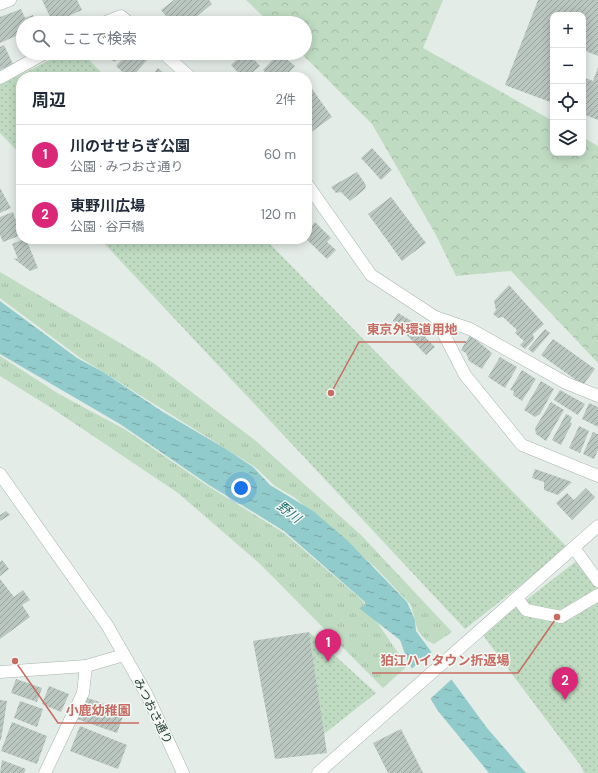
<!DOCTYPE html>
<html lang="ja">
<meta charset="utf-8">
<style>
body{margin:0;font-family:"DM Sans","Noto Sans JP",sans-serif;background:#f6f6f7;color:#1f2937}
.controls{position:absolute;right:12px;top:12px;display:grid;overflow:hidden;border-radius:8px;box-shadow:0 2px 10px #0003}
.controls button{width:36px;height:36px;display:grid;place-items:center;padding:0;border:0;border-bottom:1px solid #e0e1e3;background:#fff;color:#1f2937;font:20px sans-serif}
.you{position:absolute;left:241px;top:488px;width:14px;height:14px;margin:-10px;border:3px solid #fff;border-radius:50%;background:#1a73e8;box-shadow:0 0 0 6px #1a73e833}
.badge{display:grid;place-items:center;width:26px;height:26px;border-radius:50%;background:#db2777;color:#fff;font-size:13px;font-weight:700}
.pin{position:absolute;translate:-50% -33px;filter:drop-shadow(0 1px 2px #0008)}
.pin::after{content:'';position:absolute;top:21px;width:14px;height:12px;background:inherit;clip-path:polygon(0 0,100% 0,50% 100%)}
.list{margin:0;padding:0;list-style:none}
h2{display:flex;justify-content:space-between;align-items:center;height:52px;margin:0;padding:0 16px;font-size:17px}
h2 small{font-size:13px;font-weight:400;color:#747a83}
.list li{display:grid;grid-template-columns:26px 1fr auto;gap:12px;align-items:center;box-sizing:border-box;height:60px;padding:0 16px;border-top:1px solid #e0e1e3}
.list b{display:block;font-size:15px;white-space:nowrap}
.list p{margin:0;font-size:13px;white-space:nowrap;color:#747a83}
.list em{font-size:13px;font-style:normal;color:#747a83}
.icon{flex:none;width:22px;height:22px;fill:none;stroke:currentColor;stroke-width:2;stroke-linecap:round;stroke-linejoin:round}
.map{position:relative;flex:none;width:598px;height:773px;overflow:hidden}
.search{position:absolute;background:#fff;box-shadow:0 2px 10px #0003;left:16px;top:16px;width:296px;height:44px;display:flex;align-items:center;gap:10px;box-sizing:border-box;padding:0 14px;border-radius:22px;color:#747a83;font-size:15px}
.panel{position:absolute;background:#fff;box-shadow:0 2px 10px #0003;left:16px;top:72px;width:296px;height:172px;border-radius:16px}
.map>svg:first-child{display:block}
</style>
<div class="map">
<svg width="598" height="773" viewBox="0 0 598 773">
<defs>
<pattern id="grass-tufts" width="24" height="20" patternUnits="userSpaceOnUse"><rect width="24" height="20" fill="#bfdbc2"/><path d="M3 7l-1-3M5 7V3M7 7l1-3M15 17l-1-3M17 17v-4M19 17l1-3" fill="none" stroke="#a4bda7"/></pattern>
<pattern id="forest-crowns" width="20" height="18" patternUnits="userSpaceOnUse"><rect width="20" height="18" fill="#bfdbc2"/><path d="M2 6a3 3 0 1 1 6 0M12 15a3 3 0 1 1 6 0" fill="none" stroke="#a4bda7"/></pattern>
<pattern id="park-dots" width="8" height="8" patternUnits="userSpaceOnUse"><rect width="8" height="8" fill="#bfdbc2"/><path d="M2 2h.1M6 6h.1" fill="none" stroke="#a4bda7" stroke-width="1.8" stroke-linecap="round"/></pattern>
<pattern id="water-ripples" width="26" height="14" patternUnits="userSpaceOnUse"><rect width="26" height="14" fill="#92cbcb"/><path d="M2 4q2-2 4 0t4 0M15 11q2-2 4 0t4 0" fill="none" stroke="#77a6a5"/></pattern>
<pattern id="building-hatch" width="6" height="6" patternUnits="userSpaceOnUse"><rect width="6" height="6" fill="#bac6c0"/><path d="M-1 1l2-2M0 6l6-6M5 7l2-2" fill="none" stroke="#97a29d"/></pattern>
</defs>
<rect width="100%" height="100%" fill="#e4ece7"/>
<g fill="url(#grass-tufts)">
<path d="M0,272L152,362L256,441L361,535L452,632L434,644L426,640L418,631L411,605L375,567L294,497L275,486L255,467L79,357L0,298Z"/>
<path d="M0,356L59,394L126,430L208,486L284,533L362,600L407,666L383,688L259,563L178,493L50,407L0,376Z"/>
</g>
<path fill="url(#forest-crowns)" d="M246,0H443L423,48L553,121V153H583V137L598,146V363L511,271L456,276L436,235L372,124L301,53H305V23H270Z"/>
<g fill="url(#park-dots)">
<path d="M64,53H82L106,77H21V155L0,133V85Z"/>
<path d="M100,239H265L568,548L465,629Z"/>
<path d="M579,559L598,591V773H584L581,766L482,634Z"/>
<path d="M309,632L376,693L324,734Z"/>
</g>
<path fill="url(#water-ripples)" d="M0,301L77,358L103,372L163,412L226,449L253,467L270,485L313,511L347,540L407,602L415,620L416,631L487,728L526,773H489L438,711L408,662L400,640L359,608L365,605V602L284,531L209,485L120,424L0,354Z"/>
<path fill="#e4ece7" d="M433,651L453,678L429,700L410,670Z"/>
<g fill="url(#building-hatch)">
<path d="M42,0H77L82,10L53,23Z"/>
<path d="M174,0H209L212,4L189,23H172L161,10Z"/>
<path d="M538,0H598V56L583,50V15H553V103L505,85Z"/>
<path d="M21,9L25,18L33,15L36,23H23V33L0,43V17Z"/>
<path d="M4,45L13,64L0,70V47Z"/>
<path d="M102,53H121L115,62Z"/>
<path d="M128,53H143L149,58L132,77H128L116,66Z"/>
<path d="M244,53H248L260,66L247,77H242L231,65Z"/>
<path d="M279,53L295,66L284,77H270L263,70Z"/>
<path d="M598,67V120L583,114V77L593,81Z"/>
<path d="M158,68L168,77H151Z"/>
<path d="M307,82L332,117L310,133L307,130Z"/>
<path d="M372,148L392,170L381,180L361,158Z"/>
<path d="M357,172L366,185L365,189L350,201L341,192L336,193L331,187Z"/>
<path d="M0,188L11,208L0,213Z"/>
<path d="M391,197L426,243L402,261L368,214Z"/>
<path d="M13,212L21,235L3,242L0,235V217Z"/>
<path d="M315,222L331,238L327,242L336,250L327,259L307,240V231Z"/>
<path d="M24,239H26L38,268L30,271L13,258L18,259L12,244Z"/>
<path d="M509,285L544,324L533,334L534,339L525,349L520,345L524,341L515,333L517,330L503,317L498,318L493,314L496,310L494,301Z"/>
<path d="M398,313L425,329L426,338L435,347L426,355L393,321Z"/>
<path d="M545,329L550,333L533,353L528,349Z"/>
<path d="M470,335L492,353L482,369L469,361L466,353L461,350Z"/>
<path d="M553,339L595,369L583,385L541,355Z"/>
<path d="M500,357L517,367L505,388L488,377Z"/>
<path d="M522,370L536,379L522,401L513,395L514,391L510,390Z"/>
<path d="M541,381L554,389L540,414L535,417L524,410Z"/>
<path d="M560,390L585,404L578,415L554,400Z"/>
<path d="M551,402L564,410L546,441L536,434L535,428Z"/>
<path d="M589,403L598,407V427L582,419Z"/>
<path d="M566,414L572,417L570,422L572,423L561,445L552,440Z"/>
<path d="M579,426L589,431L580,453L569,448Z"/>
<path d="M593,432L598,434V450L594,459L583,454Z"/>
<path d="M535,469L572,482L558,495L544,490V482L532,478Z"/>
<path d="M586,488L595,497L572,520L556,503L567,493L574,500Z"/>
<path d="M6,511L10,515L0,521V515Z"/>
<path d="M2,560L9,569L0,576V562Z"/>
<path d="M0,579L14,597L23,590L30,600L22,605L30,617L0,639Z"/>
<path d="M309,632L327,753L275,759L253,641Z"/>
<path d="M16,679L42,688L37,702L11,693Z"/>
<path d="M49,686L69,694L61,712L42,704Z"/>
<path d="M85,697L125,711L117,733L77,719Z"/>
<path d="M0,700L7,701L1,740H0Z"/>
<path d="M20,701L43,709L37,727L14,718Z"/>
<path d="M12,722L47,736L37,764L1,751Z"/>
<path d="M80,726L127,745L118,769L70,751Z"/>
<path d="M401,729L423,773H388L373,743Z"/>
<path d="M2,760L26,769L24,773H0Z"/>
</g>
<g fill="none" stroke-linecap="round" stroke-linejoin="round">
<g stroke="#a7b4ad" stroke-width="13">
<g id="minor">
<path d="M0,4L10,0"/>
<path d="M103,23L121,16L129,23"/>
<path d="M163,53L190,77"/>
<path d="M0,78L45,53"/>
<path d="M307,184L371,275L435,317L465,375L522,445L598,476"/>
<path d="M435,317L470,329L566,383L598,396"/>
<path d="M0,474L107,625L147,695L183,773"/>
<path d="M574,548L598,581"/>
<path d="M517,598L526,610L561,617L598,595"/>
<path d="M0,672L86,666L124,655"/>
<path d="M45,773L83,693L86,666"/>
<path d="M318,773L598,526"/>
</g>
</g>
<use href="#minor" stroke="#fff" stroke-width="12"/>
</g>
<g text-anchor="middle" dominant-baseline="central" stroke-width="3" stroke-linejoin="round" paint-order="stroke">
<g font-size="12" fill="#253c32" stroke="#f4f9f6">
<text transform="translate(153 711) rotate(64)">みつおさ通り</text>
</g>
<g font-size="13" font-style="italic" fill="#257272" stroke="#f4f9f6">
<text transform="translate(289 512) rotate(38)">野川</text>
</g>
</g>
<path fill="none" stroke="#c76c62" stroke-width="1.5" d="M331 393L359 342H466M557 617L518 673H372M15 661L58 723H139"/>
<g fill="#c76c62" stroke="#f4f9f6" stroke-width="1.5">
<circle cx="331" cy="393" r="4"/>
<circle cx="557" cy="617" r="4"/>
<circle cx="15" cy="661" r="4"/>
</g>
<g font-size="13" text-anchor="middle" font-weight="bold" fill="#c76c62" stroke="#f4f9f6" stroke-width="3" stroke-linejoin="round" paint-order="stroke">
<text x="412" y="334">東京外環道用地</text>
<text x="445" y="665">狛江ハイタウン折返場</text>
<text x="98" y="715">小鹿幼稚園</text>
</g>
</svg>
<div class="controls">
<button>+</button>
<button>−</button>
<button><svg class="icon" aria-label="locate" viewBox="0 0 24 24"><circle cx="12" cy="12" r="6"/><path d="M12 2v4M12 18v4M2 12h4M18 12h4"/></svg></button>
<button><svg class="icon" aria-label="layers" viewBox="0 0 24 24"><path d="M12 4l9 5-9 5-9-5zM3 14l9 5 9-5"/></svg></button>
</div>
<div class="you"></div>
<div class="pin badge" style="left:328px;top:662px">1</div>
<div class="pin badge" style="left:565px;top:700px">2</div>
<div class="search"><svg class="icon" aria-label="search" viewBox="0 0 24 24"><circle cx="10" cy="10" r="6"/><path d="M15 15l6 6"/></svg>ここで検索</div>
<section class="panel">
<h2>周辺<small>2件</small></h2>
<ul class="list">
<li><span class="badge">1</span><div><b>川のせせらぎ公園</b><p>公園 · みつおさ通り</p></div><em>60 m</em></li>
<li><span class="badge">2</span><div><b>東野川広場</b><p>公園 · 谷戸橋</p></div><em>120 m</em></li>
</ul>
</section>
</div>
